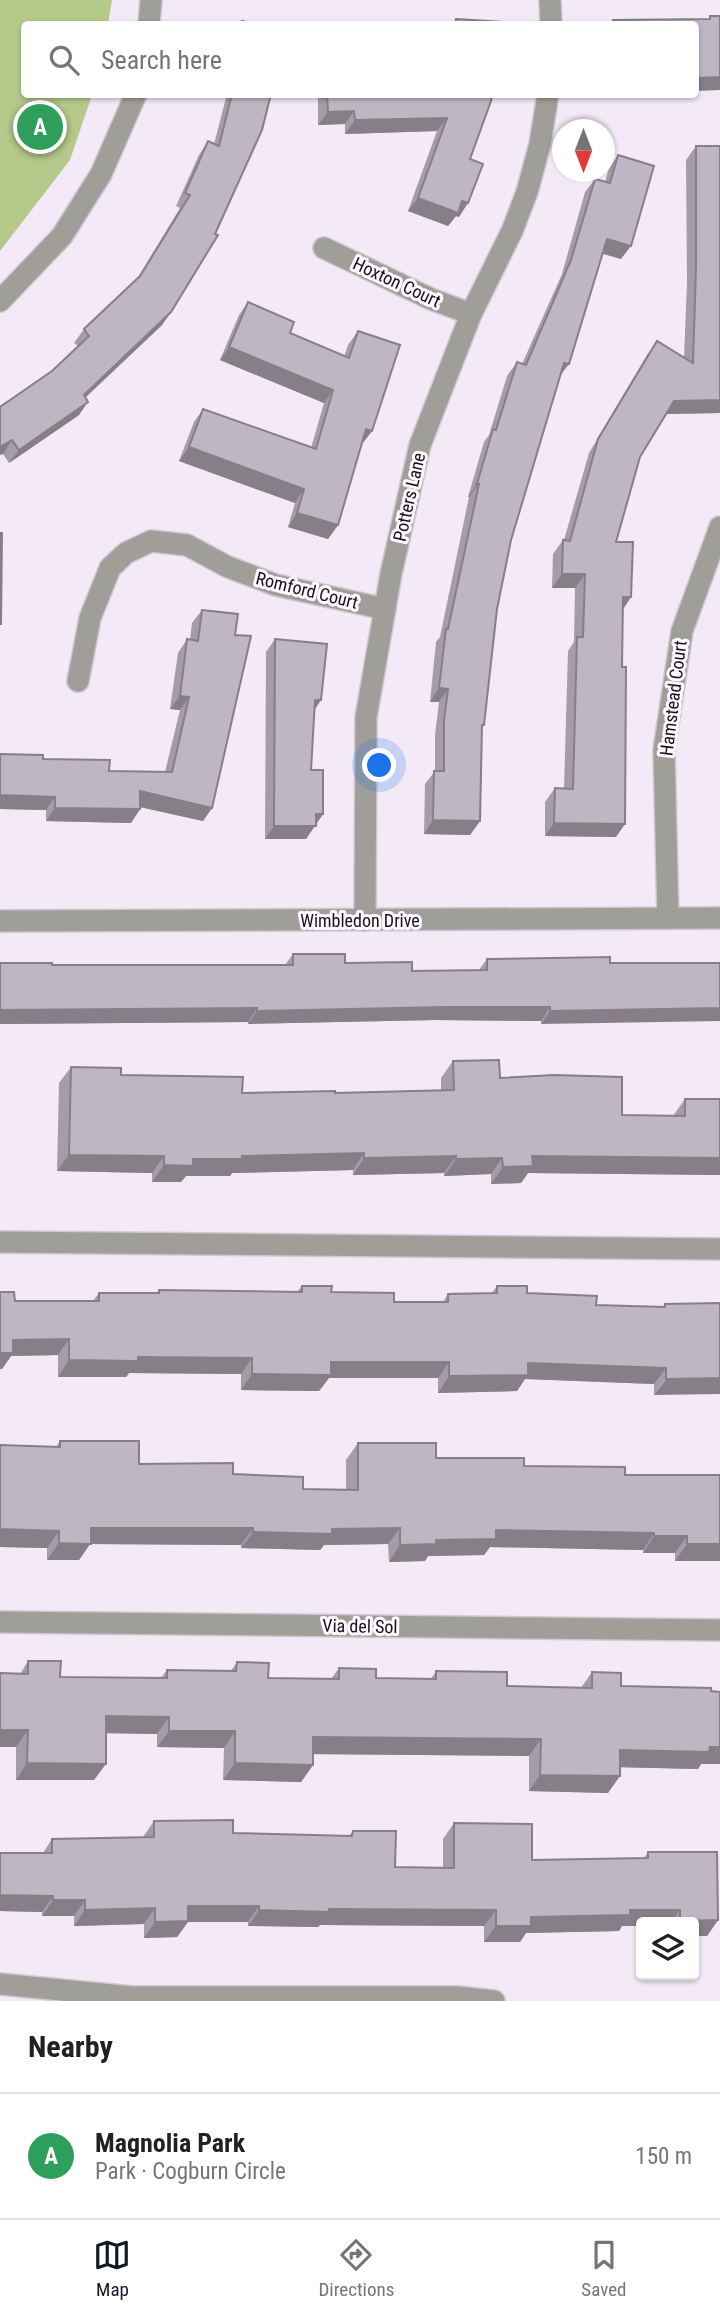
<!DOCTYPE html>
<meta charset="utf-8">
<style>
body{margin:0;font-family:"Roboto Condensed",sans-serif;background:#f6f6f6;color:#202124}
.controls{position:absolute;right:21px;bottom:21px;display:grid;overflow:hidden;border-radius:7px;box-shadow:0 2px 5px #0004}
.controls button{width:63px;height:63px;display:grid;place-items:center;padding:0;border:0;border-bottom:2px solid #e0e0e0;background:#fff;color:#202124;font:35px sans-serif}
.compass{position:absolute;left:552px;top:119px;width:63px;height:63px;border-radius:50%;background:#fff;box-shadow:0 2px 5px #0004;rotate:180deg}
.you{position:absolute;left:380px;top:766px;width:24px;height:24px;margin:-18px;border:5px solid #fff;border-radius:50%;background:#1a73e8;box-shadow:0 0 0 10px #1a73e833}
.badge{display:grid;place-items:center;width:46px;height:46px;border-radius:50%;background:#111827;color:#fff;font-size:23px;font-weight:700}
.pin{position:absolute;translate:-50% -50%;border:4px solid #fff;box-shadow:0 2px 7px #0006}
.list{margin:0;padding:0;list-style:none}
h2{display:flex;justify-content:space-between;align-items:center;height:91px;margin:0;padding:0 28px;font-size:30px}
h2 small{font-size:23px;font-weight:400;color:#757577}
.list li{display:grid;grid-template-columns:46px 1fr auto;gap:21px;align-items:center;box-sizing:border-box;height:126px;padding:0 28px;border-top:2px solid #e0e0e0}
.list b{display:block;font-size:26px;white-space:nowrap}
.list p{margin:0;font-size:23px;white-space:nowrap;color:#757577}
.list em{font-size:23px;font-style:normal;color:#757577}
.icon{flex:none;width:38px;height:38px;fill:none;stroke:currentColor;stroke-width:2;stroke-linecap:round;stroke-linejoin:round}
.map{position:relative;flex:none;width:720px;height:2001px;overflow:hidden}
.search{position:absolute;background:#fff;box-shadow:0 2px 5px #0004;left:21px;right:21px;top:21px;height:77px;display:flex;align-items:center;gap:18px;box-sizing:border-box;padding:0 24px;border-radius:7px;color:#757577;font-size:26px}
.sheet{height:217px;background:#fff}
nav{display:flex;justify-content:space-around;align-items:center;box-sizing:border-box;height:98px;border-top:2px solid #e0e0e0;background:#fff;font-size:19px;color:#757577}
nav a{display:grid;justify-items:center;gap:4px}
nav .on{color:#111827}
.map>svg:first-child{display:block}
</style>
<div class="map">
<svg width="720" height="2001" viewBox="0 0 720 2001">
<rect width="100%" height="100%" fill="#f3e9f7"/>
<path fill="#b5c98b" d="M0,0H112L108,24H24V94L92,95L70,160L0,251Z"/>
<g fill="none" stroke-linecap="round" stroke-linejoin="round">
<g stroke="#d0c7d3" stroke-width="24">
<g id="minor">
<path d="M550,0L551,24"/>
<path d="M149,24L151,0"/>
<path d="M324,248L431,299L471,314"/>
<path d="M0,301L62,236L101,174L136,94"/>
<path d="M78,681L90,618L110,568L126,553L151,541L187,545L228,567L276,585L385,609"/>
<path d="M668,918L664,750L682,631L720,527"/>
<path d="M365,920L366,717L391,574L420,445L471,314L512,231L527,192L540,144L548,94"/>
<path d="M0,921L720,918"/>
<path d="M0,1242L720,1249"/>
<path d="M0,1622L720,1630"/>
<path d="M0,1984L132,1997H458L494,2001"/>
</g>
</g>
<use href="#minor" stroke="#a09e98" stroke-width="21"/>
</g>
<g fill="#a49da8">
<path d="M227,94H271L171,312L162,325L85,398L79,415L9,463L3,454L0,455V407L52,371L78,346L74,343L84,329L137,279L180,208L176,206L199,155L208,141L214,144Z"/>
<path d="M318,94H492L470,159L459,217L456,216L448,226L408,211L437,131L345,134V124L318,125Z"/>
<path d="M696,146L720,413L665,414L640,457L616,542L623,610L616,837L545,836V802L555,788H564L568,651L574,642L575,588H552L553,554L563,540H564L589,453L647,355L657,341L684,358L687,282L686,160Z"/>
<path d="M618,155L621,259L603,254L559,377L511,540L497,609L484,725L481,728L480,821L470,835L424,834L425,784L435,771V735L439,702H430L436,642L440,637L469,497H468L484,442L489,435L507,376L517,362L522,364L562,274L585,192L595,179L605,182L609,168Z"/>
<path d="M248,302L290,333L344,357L348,345L358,331L372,431L362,444L338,525L328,539L288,527L295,503L179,461L194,422L203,409L311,448L324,403L220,360L239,315Z"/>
<path d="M202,610L212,808L203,821L140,807V809L131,823L46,821V810L0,809V754L43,759L109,771L165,772L180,710L170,709L178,653L187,639L190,640L192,623Z"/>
<path d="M275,639L314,710L311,770L323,814L306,839H265L266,652Z"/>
<path d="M293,954L345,963L412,971L479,970L487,959L610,957L541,1024V1021L435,1020L248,1024V1022L0,1024V963L52,965H285Z"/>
<path d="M453,1061L500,1078L622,1115L673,1116L685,1099H720V1175L528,1173L521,1183L491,1184V1174L444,1176V1173L353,1175V1170L232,1173L230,1176H186L181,1182H152V1173L57,1171L59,1083L71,1067L121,1075L242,1093H335L441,1090V1078Z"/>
<path d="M302,1286L331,1292L394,1302H443L448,1294L492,1293L497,1286L527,1293L596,1305L662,1307L665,1304L720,1303L654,1395V1384L525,1379L517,1391L438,1393V1378H329L319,1391L241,1390V1374L129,1373L126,1377H58V1355L11,1356L2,1369H0V1292L15,1301H93L99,1293H157L159,1290L297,1292Z"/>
<path d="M60,1441L139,1464L233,1474L303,1489H346V1460L358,1443L436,1458L625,1475L720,1561H675V1553H643V1550L490,1547L484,1555L428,1556L425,1561L389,1562L388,1544L324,1545L320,1550L241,1548V1545L90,1544L79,1560H47V1548L0,1547V1445L56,1447Z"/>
<path d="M28,1661L60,1677L161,1678L167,1670L231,1671L237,1662L268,1678L331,1679L339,1668L376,1678L431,1679L436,1671L507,1686L581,1688L592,1672L621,1686L701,1764L698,1769L620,1767L608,1793L529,1791V1756L313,1754V1765L301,1782L223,1780L224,1748L157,1747V1734L106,1733L94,1780H16V1747L20,1674Z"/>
<path d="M154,1821L233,1833L349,1836L353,1831L395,1867L443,1868V1839L454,1823L532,1860L644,1858L648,1852L718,1920L707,1936H694V1922H641V1926H622L619,1931L526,1933L520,1942H484V1926L320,1925L318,1927L248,1926V1922H188L177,1937L144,1938V1924L74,1926V1916H42V1912L0,1911V1853H43L52,1839L143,1837Z"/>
</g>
<g fill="#867f88">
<path d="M720,77V90L696,91V78Z"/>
<path d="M354,111L345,124L318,125L328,112Z"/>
<path d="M447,118L437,131L345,134L355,120Z"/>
<path d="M418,198L462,201L468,203L459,217L456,216L448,226L408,211Z"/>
<path d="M607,239L631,246L621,259L598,252Z"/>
<path d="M171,312L162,325L74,408L84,395Z"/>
<path d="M229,347L333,390L324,403L220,360Z"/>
<path d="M564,363L569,364L559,377Z"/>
<path d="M720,400V413L664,414L674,401Z"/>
<path d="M88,402L79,415L9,463L19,450Z"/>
<path d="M366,429L372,431L362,444Z"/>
<path d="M12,440L3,454L0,455V447Z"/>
<path d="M189,447L304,489L295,503L179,461Z"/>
<path d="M477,484H479L469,497H468Z"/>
<path d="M297,513L338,525L328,539L288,527Z"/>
<path d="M562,574H585L575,588H552Z"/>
<path d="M623,597H631L622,611Z"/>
<path d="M439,688L448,689L439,702H430Z"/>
<path d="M180,696L189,697L180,710L170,709Z"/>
<path d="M315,700H321L312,714Z"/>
<path d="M140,791L212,808L203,821L131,805Z"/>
<path d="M0,795L55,797L46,810L0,809Z"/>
<path d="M55,808L140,809L131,823L46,821Z"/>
<path d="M316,814H323L306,839H265L274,826Z"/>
<path d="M433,820L480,821L470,835L424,834Z"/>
<path d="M554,823L625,824L616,837L545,836Z"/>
<path d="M444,1007H550L541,1021L435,1020L248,1024L257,1011Z"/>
<path d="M257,1008L248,1022L0,1024V1010Z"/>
<path d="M720,1008V1021L541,1024L550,1011Z"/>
<path d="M364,1153L353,1170L232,1173L230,1176H186L181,1182H152L164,1165L193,1159L242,1156Z"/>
<path d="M69,1155L164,1156L152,1173L57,1171Z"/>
<path d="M456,1156L444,1173L353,1175L364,1158Z"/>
<path d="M532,1156L720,1158V1175L528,1173L521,1183L491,1184L503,1167Z"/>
<path d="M502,1158L491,1174L444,1176L456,1159Z"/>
<path d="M69,1339L58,1355L11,1356L2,1369H0V1353L13,1340Z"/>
<path d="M138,1357L252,1358L241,1374L129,1373L126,1377H58L69,1360Z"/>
<path d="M331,1362H449L438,1378H329L319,1391L241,1390L252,1374Z"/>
<path d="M528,1363L666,1368L654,1384L525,1379L517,1391L438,1393L449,1376Z"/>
<path d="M720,1378V1394L654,1395L666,1379Z"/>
<path d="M91,1528H253L241,1545L90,1544L79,1560H47L59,1543Z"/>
<path d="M400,1528L388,1544L324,1545L320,1550L241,1548L253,1532Z"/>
<path d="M0,1529L59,1531L47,1548L0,1547Z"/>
<path d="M496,1530L654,1533L643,1550L490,1547L484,1555L428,1556L425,1561L389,1562L400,1545Z"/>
<path d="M654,1536H687L675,1553H643Z"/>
<path d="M687,1544H720V1561H675Z"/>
<path d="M106,1716L169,1717L157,1734L94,1733Z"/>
<path d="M0,1730H28L16,1747H0Z"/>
<path d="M169,1731H235L224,1748L157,1747Z"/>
<path d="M313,1737L541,1739L529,1756L302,1754Z"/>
<path d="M710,1747H720V1764H701L698,1769L608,1767L620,1750Z"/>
<path d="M27,1763L106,1764L94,1780H16Z"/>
<path d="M235,1763L313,1765L301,1782L223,1780Z"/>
<path d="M540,1775L620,1776L608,1793L529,1791Z"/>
<path d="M0,1895L53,1896L42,1912L0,1911Z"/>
<path d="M53,1900H85L74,1916H42Z"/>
<path d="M188,1906H259L248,1922H188L177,1937L144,1938L155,1922Z"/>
<path d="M155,1908L144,1924L74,1926L85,1910Z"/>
<path d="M329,1909L496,1910L484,1926L320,1925L318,1927L248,1926L259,1910Z"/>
<path d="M630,1910H680L671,1922H641V1926H622L619,1931L526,1933L520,1942H484L496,1926L531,1917Z"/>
<path d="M718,1920L707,1936H694V1922H679L680,1921Z"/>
</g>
<g fill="#bfb6c3" stroke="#867f88" stroke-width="2">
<path d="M710,16H720V77L696,78V24H613V20L710,19Z"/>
<path d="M456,19L503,22V24H455Z"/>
<path d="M242,21L254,24H241Z"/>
<path d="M232,94H271L262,130L215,234L218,235L171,312L84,395L88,402L19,450L12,440L0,447V407L52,371L89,336L84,329L140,276L190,195L185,193L208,141L219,146Z"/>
<path d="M327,94H492L491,101L470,159L483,164L468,203L462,201L458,213L418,198L447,118L355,120L354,111L328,112Z"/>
<path d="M696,146H720V400L674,401L640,457L616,542H633L631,597H623L622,667H626L625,824L554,823L555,788L573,789L577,637H583L585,574H562L563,540L570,541L598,439L657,341L693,363L696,269Z"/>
<path d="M618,155L654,166L631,246L607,239L569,364L564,363L511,540L497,609L484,725H482L480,821L433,820L434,771H444V721L448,689L439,688L446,629H448L479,484H477L493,429L496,430L517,362L526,365L571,260L595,179L610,183Z"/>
<path d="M248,302L294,322L290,333L349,358L358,331L400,345L372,431L366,429L338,525L297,513L304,489L189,447L203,409L316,449L333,390L229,347Z"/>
<path d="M0,533H2L1,624H0Z"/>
<path d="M202,610L238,614L235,635L251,636L212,808L140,791V809L55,808V797L0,795V754L43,755V759L110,760L109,771L172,772L189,697L180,696L187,639L198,641Z"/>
<path d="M275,639L327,644L321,700H315L311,770H323V814H316V826H274Z"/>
<path d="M293,954H345V963L412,962V971L487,970V959L610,957V963H720V1008L550,1011V1007H444L257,1011V1008L0,1010V963H52V965H293Z"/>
<path d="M499,1060L500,1078L554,1075L622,1077V1115L685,1116V1099H720V1158L532,1156L533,1166L503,1167L502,1158L456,1159V1156L364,1158V1153L242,1156V1159H193V1166L164,1165V1156L69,1155L71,1067L121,1068V1075L243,1077L242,1093L335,1091V1093L454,1090L453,1061Z"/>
<path d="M302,1286H332L331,1292L394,1293V1302H448V1294L497,1293V1286H527V1293L597,1296L596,1305L665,1307V1304L720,1303V1378L666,1379V1368L528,1363V1375L449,1376V1362H331V1375L252,1374V1358L138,1357V1361L69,1360V1339L13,1340V1353H0V1292H14L15,1301H99V1293H159V1290L302,1292Z"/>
<path d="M60,1441H139V1464L233,1463V1474L303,1477V1489L358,1490V1443H436V1458H524V1466L625,1467V1475H720V1544H687V1536H654V1533L496,1530V1539L436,1540V1544L400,1545V1528L332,1529V1534L253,1532V1528H91V1544L59,1543V1531L0,1529V1445L60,1447Z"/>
<path d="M28,1661H61L60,1677L167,1678V1670L236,1671L237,1662L269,1663L268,1678L339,1679V1668L376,1669V1678L436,1679V1671L507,1672V1686L592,1688V1672L621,1673V1686L711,1688V1691L720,1692V1747H710L709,1752L620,1750V1776L540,1775L541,1739L313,1737V1765L235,1763V1731H169V1717L106,1716V1764L27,1763L28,1730H0V1673L28,1674Z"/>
<path d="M233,1820V1833L352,1836L353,1831H396L395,1867L454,1868V1823L532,1824V1860L648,1858V1852H717L718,1920L680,1921V1910H630V1915L531,1917V1926H496V1910L329,1909V1912L259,1910V1906H188V1921L155,1922V1908L85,1910V1900H53V1896L0,1895V1853H52V1839L154,1837V1821Z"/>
</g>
<g text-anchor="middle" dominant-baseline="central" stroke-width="6" stroke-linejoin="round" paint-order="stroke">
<g font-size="18" fill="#161318" stroke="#fdf9fe">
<text transform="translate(397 282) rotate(25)">Hoxton Court</text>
<text transform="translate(409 497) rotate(-77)">Potters Lane</text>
<text transform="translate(307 590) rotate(14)">Romford Court</text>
<text transform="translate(673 698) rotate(-83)">Hamstead Court</text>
<text x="360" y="920">Wimbledon Drive</text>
<text transform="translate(360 1626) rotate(1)">Via del Sol</text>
</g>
</g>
</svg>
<div class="controls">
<button><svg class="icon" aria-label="layers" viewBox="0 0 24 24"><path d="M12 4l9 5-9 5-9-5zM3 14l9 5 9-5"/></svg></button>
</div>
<svg class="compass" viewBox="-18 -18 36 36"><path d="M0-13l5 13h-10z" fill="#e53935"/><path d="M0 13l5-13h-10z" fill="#757577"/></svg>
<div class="you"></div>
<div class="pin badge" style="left:40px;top:127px;background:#2e9e5b">A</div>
<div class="search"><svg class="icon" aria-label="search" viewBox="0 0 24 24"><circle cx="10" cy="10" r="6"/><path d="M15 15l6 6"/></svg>Search here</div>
</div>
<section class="sheet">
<h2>Nearby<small></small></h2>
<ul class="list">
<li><span class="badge" style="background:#2e9e5b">A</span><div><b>Magnolia Park</b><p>Park · Cogburn Circle</p></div><em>150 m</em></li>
</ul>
</section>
<nav>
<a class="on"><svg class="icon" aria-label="map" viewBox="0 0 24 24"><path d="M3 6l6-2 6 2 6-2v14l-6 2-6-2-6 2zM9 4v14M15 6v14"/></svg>Map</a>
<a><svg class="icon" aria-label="directions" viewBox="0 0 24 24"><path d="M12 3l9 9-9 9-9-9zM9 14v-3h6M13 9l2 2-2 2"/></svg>Directions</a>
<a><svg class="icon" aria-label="saved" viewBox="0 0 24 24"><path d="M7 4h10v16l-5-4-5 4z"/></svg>Saved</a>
</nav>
